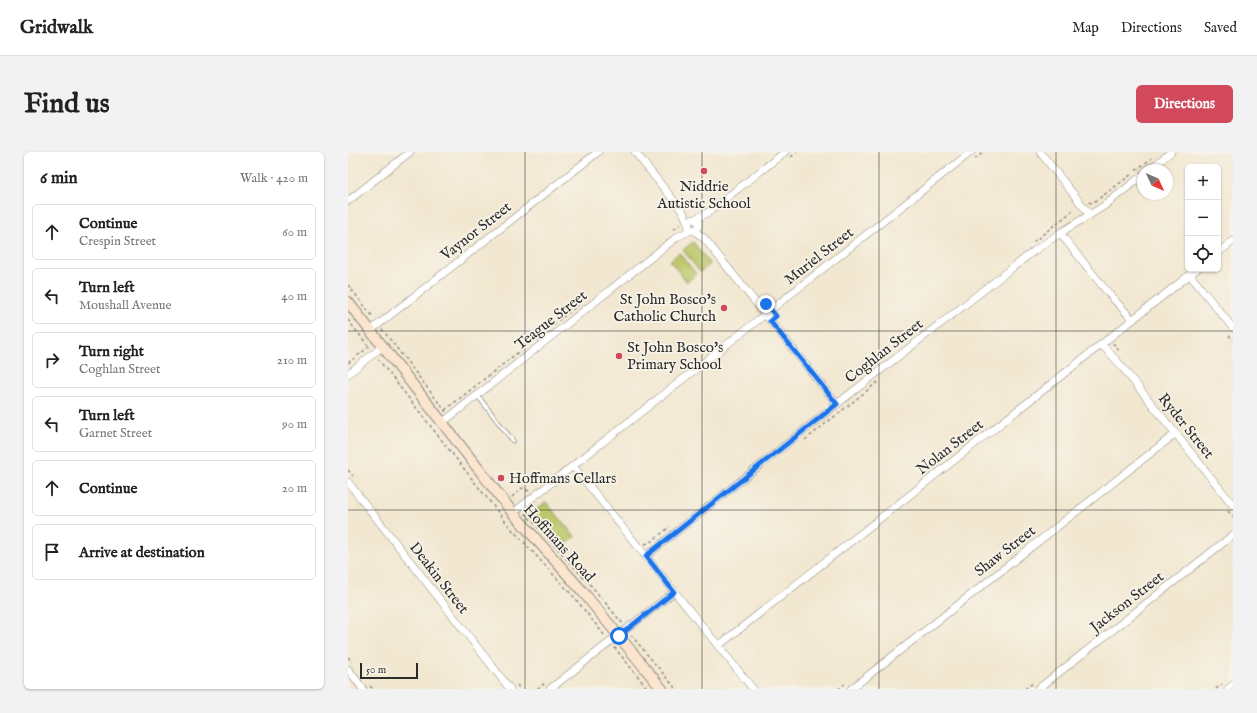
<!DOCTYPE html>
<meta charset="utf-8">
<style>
body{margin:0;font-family:"IM FELL English",serif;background:#f2f2f2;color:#222}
.controls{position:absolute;right:12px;top:12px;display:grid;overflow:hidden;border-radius:6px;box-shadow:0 1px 3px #0004}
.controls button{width:36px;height:36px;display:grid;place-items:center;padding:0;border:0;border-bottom:1px solid #e0e0e0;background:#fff;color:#222;font:20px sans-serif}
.compass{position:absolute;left:789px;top:12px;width:36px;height:36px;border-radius:50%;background:#fff;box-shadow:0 1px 3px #0004;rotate:134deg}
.scale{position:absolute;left:12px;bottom:10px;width:58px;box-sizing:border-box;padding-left:4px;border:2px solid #2b2b2b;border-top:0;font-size:11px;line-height:14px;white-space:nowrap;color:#2b2b2b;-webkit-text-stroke:3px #f7f3e8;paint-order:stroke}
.stop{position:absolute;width:12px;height:12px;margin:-9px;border:3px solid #1a73e8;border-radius:50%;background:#fff}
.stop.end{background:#1a73e8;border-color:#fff;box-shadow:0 1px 4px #0008}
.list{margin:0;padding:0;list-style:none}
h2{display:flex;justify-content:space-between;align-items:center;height:52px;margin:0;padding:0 16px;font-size:17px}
h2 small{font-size:13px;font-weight:400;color:#767676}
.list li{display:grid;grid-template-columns:26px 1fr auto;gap:12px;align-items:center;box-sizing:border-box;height:56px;margin:0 8px 8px;padding:0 8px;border:1px solid #e0e0e0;border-radius:6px}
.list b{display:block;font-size:15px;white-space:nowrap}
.list p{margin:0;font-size:13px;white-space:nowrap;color:#767676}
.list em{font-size:13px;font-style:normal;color:#767676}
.icon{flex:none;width:22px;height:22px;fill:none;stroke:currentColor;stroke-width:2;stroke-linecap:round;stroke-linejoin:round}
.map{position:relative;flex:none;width:885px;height:537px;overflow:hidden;border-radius:6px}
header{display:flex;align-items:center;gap:24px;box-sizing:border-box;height:56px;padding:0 20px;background:#fff;border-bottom:1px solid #e0e0e0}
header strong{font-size:19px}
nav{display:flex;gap:22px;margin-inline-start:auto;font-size:14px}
.intro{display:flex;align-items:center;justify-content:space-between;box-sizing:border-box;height:96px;padding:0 24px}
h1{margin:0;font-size:28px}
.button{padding:10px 18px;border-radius:6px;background:#d1495b;color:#fff;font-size:14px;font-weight:700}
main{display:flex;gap:24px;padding:0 24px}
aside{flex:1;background:#fff;border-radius:6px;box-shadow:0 1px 3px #0004}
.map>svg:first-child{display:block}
</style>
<header>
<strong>Gridwalk</strong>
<nav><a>Map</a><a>Directions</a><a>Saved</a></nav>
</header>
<div class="intro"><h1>Find us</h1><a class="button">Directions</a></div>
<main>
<aside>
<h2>6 min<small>Walk · 420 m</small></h2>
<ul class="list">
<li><svg class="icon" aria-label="ahead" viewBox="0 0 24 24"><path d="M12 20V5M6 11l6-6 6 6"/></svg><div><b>Continue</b><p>Crespin Street</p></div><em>60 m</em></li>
<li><svg class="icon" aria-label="left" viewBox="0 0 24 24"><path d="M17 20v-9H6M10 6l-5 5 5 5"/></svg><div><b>Turn left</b><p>Moushall Avenue</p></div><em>40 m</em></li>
<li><svg class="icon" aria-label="right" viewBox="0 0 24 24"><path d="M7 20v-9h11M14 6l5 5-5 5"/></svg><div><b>Turn right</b><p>Coghlan Street</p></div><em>210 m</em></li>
<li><svg class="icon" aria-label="left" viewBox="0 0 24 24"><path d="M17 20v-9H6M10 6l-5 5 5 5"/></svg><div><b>Turn left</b><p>Garnet Street</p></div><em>90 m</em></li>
<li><svg class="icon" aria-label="ahead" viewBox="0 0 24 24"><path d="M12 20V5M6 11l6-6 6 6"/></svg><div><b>Continue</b></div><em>20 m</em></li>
<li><svg class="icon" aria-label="arrive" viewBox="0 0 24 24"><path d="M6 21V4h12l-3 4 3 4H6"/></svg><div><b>Arrive at destination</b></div></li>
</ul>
</aside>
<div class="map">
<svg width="885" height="537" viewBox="0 0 885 537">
<rect width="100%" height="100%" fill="#f7f3e8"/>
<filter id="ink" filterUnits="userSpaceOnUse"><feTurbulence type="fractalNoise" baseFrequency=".025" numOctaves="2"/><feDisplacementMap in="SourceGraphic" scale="8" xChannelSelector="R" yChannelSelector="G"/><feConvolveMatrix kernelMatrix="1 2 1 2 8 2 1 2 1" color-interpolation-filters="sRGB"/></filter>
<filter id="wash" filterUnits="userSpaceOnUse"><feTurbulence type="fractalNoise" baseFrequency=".012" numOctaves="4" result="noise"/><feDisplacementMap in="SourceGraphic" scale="16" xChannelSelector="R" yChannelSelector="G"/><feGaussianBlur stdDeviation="0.9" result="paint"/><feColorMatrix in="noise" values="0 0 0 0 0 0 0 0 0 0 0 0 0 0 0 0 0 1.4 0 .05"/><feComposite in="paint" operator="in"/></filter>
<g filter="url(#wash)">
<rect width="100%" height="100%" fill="#f2e7d0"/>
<g fill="#bcc86a" stroke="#747a4a">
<path d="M345,90L362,112L352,120L335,98Z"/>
<path d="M331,101L348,122L339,130L322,109Z"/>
<path d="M198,350L227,385L212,397L182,363Z"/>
</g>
</g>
<g filter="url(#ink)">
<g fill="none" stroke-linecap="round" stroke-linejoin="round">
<g stroke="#8e897e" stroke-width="5">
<path id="lane" d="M129,243L165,289"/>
</g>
<g stroke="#8e897e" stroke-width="8">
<g id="street">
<path d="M287,0L335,60L340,71"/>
<path d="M692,0L742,63"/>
<path d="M801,18L823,0"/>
<path d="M0,49L62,0"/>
<path d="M347,67L351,70L350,75L347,78H343L340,73L342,68L347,67L359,61L437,0"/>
<path d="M345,78L356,86L489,252"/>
<path d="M712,81L761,142L785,168"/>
<path d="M870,101L885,89"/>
<path d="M842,123L885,176"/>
<path d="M22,179L250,0"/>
<path d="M753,192L770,210L885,353"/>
<path d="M0,222L35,194"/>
<path d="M94,271L329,85L343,78"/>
<path d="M225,314L405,537"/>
<path d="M0,330L162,537"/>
<path d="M165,361L623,0"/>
<path d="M298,404L489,252L686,99L712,81L756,54L795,23"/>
<path d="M370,494L849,117"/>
<path d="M0,517L15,537"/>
<path d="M202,537L326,440"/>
<path d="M503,537L827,282"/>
<path d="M690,537L885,383"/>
<path d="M880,537L885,533"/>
</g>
</g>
<g stroke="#8e897e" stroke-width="12">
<path id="secondary" d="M0,150L165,361L235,440L314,537"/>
</g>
<g stroke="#8e897e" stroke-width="1.5" stroke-dasharray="3 3" stroke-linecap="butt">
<path d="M443,5L449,0"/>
<path d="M627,7L636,0"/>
<path d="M788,18L804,6"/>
<path d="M741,50L743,51L749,48L784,22"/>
<path d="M326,77L332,73"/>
<path d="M685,90L727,57"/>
<path d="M0,133L26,166"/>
<path d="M0,168L21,195"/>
<path d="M34,177L98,260"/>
<path d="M881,183L885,188"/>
<path d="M765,191L771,199"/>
<path d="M30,207L161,374L226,445L257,484"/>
<path d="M0,211L21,195L22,196"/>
<path d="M97,258L230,153"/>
<path d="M457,288L531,229"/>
<path d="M0,318L5,324"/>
<path d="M164,345L174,336L181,339"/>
<path d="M880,359L885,365"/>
<path d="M177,361L246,437L275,472"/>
<path d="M297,392L301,391L322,375"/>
<path d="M283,483L328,537"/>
<path d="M266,496H267L300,537"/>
<path d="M0,505L4,510"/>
<path d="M169,533L172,537"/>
<path d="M22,534L25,537"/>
<path d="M189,537L197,531"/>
<path d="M490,537L497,532"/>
<path d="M677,537L685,531"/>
<path d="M868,537L874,532"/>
</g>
<use href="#lane" stroke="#fff" stroke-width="3.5"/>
<use href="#street" stroke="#fff" stroke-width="7"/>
<use href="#secondary" stroke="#fbe5cf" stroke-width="10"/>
</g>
</g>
<g fill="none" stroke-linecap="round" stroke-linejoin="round" filter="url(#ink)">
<path stroke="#1a73e8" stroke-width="5" d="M271,484L326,440L298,404L489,252L422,169L428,164L418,152"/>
</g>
<path fill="none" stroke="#2b2b2b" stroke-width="1" stroke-opacity="0.55" d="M177,0V537M354,0V537M531,0V537M708,0V537M0,179H885M0,358H885"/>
<g fill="#d1495b" stroke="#f7f3e8" stroke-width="1.5">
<circle cx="356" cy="19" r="4"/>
<circle cx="376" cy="156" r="4"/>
<circle cx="271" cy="204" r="4"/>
<circle cx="153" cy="326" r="4"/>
</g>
<g text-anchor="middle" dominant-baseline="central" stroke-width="3.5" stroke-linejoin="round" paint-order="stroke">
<g font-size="15" fill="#2b2b2b" stroke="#f7f3e8" text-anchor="start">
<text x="356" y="34" text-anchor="middle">Niddrie<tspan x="356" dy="17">Autistic School</tspan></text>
<text x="368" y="147" text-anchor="end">St John Bosco's<tspan x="368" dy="17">Catholic Church</tspan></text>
<text x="279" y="195">St John Bosco's<tspan x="279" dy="17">Primary School</tspan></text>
<text x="161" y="326">Hoffmans Cellars</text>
</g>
<g font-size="15" fill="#2b2b2b" stroke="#f7f3e8">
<text transform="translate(128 79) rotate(-38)">Vaynor Street</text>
<text transform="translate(471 104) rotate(-38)">Muriel Street</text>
<text transform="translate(203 168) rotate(-38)">Teague Street</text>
<text transform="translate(536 199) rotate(-38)">Coghlan Street</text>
<text transform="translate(838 274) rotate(51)">Ryder Street</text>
<text transform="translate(602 295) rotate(-38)">Nolan Street</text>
<text transform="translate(211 391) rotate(48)">Hoffmans Road</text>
<text transform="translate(657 399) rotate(-38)">Shaw Street</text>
<text transform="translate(91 426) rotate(52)">Deakin Street</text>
<text transform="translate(779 450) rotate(-38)">Jackson Street</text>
</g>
</g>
</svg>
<div class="controls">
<button>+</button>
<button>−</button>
<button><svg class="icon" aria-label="locate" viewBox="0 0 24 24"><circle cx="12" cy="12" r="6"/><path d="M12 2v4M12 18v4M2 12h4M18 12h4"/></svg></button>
</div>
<svg class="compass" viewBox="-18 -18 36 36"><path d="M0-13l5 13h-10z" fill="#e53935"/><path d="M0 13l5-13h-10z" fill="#767676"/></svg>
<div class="scale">50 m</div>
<div class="stop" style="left:271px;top:484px"></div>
<div class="stop end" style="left:418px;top:152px"></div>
</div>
</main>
